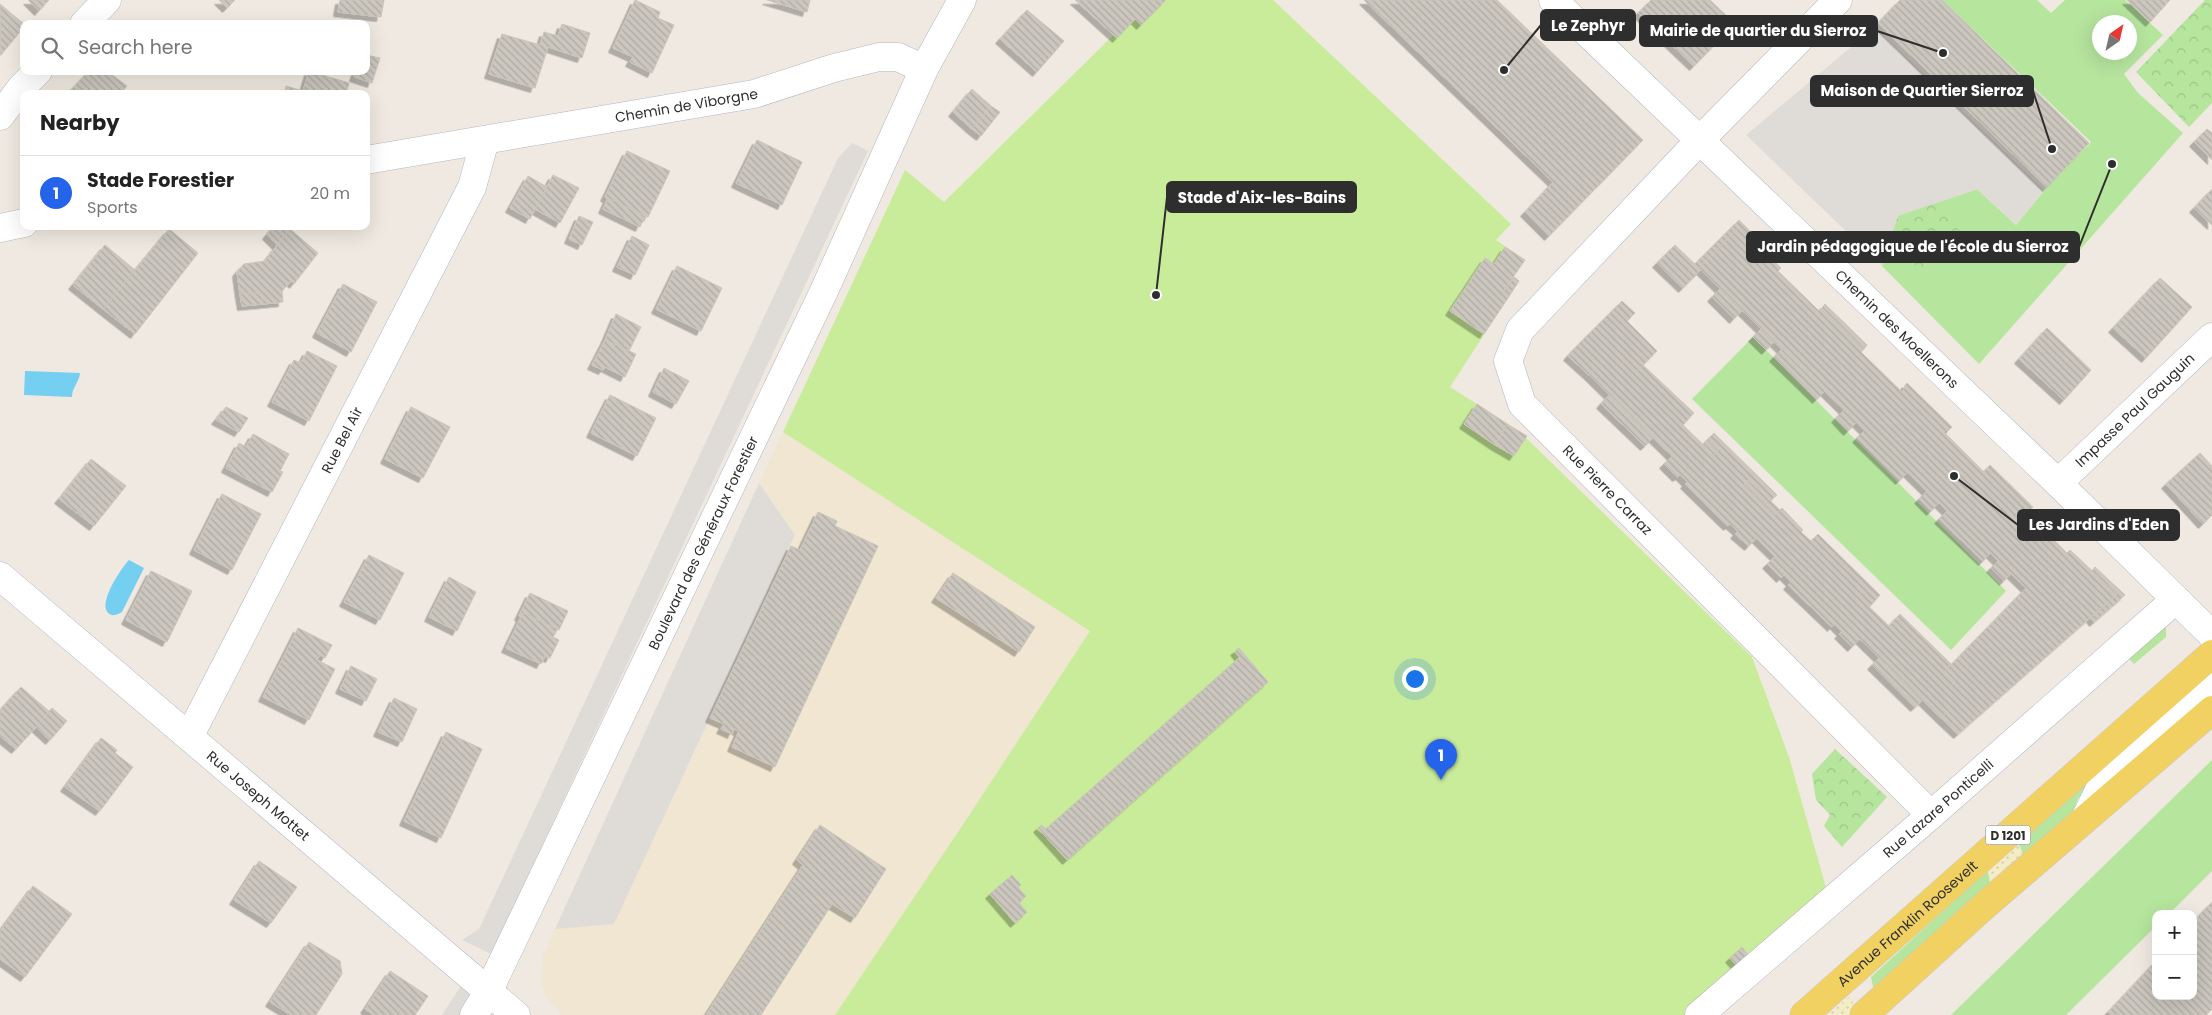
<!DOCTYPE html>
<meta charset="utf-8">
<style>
body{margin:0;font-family:Poppins,sans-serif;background:#f2f2f2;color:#222}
.controls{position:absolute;right:15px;bottom:15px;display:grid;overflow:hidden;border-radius:10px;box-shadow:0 5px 20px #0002}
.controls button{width:45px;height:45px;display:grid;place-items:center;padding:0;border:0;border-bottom:1px solid #e0e0e0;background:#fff;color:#222;font:25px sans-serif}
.compass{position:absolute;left:2092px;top:15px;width:45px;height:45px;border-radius:50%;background:#fff;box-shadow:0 5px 20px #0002;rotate:34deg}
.you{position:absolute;left:1414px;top:678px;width:18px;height:18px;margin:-12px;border:4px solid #fff;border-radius:50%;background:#1a73e8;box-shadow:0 0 0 8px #1a73e833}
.badge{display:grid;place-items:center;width:32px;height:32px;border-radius:50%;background:#2563eb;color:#fff;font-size:16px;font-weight:700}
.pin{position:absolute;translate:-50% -41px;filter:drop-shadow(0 1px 2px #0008)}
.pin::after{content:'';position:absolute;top:26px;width:18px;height:15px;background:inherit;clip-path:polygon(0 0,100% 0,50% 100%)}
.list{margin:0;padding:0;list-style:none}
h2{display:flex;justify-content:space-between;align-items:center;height:65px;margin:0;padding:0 20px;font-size:21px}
h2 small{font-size:16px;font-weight:400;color:#767676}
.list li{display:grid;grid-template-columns:32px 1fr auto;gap:15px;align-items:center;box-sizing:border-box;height:75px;padding:0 20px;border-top:1px solid #e0e0e0}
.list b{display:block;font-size:19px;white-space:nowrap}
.list p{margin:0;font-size:16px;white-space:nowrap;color:#767676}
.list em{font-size:16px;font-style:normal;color:#767676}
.icon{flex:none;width:28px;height:28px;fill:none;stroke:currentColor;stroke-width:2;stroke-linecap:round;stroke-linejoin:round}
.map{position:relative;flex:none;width:2212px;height:1015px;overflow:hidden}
.search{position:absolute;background:#fff;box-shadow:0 5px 20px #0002;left:20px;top:20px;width:350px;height:55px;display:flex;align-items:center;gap:12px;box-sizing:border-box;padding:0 18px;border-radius:10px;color:#767676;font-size:19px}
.panel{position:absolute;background:#fff;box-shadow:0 5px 20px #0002;left:20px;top:90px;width:350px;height:140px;border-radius:10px}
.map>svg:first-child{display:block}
</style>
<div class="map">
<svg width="2212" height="1015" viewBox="0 0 2212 1015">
<defs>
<pattern id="sand-dots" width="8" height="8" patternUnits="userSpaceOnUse" patternTransform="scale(1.25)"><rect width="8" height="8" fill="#f3ecc5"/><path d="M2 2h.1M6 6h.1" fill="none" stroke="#d1cbaa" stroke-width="1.8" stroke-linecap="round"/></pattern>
<pattern id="park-crowns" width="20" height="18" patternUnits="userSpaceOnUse" patternTransform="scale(1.25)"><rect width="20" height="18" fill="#b6e59e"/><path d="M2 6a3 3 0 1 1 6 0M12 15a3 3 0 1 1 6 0" fill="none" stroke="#9dc588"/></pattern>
<pattern id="building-back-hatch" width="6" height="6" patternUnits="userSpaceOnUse" patternTransform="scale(1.25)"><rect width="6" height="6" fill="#cbc7bf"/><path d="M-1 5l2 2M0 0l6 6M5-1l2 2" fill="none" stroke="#afaba4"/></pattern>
<filter id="shadow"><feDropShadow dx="-4.5" dy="4.5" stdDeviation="0" flood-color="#0004"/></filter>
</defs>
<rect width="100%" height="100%" fill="#efe9e1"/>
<path fill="#f0e6d1" d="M783,432L1090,631L918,893L835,1015H562L546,997L541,983L543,957L555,929L614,923L795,535L759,483Z"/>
<g fill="#b6e59e" fill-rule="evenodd">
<path d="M1942,0H2037L2051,13L2065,0H2125L2163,35L2124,74L2138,93L2183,133L1979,364L1882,266L1898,216L1977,189L2016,225L2047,187L2091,142ZM2100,22H2130V52H2100Z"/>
<path d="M1753,337L2006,591L1951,650L1692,399Z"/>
<path d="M2163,624L2166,626V637L2134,664L2123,652Z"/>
<path d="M2164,719L2078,798L2069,824L2026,860L2019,845L2070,796Z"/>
<path d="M2212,760V871L2169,914H2156V926L2066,1015H1951Z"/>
<path d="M1988,870L1991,889L1875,996L1871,977Z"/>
</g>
<g fill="url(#sand-dots)">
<path d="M2019,845L2026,860L1991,889L1988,870Z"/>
<path d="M1851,995L1856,1015H1828Z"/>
</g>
<g fill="url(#park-crowns)">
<path d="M2205,0H2212V103L2189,127L2136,72Z"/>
<path d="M1917,188L1963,234L1927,269L1883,255L1892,210Z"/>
<path d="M1835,749L1887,797L1842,847L1824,826L1830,815L1816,800L1812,774Z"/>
</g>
<path fill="#c9ec9a" d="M1149,0H1273L1511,224L1496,240L1525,260L1514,276L1519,281L1450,387L1527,436L1526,438L1752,657L1789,757L1827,891L1687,1015H835L964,823L1090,631L783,432L905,170L944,202Z"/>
<g fill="#dfdcd8">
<path d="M1875,27L2044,190L2016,225L1977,189L1898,216L1882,266L1746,135Z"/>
<path d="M852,143L868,151L491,954L462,940L479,929L838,158Z"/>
<path d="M759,483L795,535L614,924L555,929Z"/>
<path d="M468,975L474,1015H442Z"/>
</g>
<g fill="#75cff0">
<path d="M25,371L80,373C79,383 72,387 72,397L24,395Z"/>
<path d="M129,560L144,568L122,612C120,613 115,616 112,615C93,609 122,567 129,560Z"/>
</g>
<g fill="url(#building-back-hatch)" stroke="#cbc5ba" filter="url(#shadow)">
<path d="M28,0H49L39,11Z"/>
<path d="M219,0H235L227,8Z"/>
<path d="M340,0H384L381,17L338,12Z"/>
<path d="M635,0L660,12L658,18L674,25L652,73L630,62L633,57L613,48Z"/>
<path d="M767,0H810L807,12Z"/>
<path d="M1075,0H1166L1141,25L1135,19L1117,38Z"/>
<path d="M1364,0H1497L1643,140L1549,236L1525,212L1553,182Z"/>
<path d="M1651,0H1710L1735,24L1694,66L1638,13Z"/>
<path d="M1900,0H1942L2089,143L2047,187L1878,23Z"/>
<path d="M2127,0H2170L2150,22Z"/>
<path d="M0,4L24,24V27L1,55Z"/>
<path d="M1027,10L1064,41L1037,72L1000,39Z"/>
<path d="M562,24L590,33L582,58L548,47L535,88L489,74L502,34L540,45L544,32L558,36Z"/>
<path d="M366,55L380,58L372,83L354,77L356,71H366Z"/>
<path d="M89,71H107L127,86L120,94H67Z"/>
<path d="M309,71L349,83L346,94H284L286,86L303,91Z"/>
<path d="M972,89L991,106L972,129L953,112Z"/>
<path d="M991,106L1000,112L981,136L972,129Z"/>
<path d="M2207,129L2212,133V160L2194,142Z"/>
<path d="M757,140L802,162L782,205L736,183Z"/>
<path d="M627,151L670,171L648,217L605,197Z"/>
<path d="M553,175L579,188L560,223L535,209Z"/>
<path d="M528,176L547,187L530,219L510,208Z"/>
<path d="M2212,189V225L2194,208Z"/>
<path d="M608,198L645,216L640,227L603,209Z"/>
<path d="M579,216L593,222L582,245L569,239Z"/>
<path d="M1739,220L1763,244L1759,248L1739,227L1699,268L1695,264Z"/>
<path d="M274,226H286L290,229L277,245L267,235Z"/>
<path d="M1739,227L1781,268L1778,271L1819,311L1822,308L1864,349L1861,352L1902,392L1905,388L1947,429L1944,432L1984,472L1987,468L2030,510L2027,513L2067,553L2070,550L2117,594L1966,727L1949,710L1941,718L1589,375L1596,368L1575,348L1622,301L1635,313L1627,321L1657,351L1636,372L1625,361L1621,365L1714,455L1718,450L1707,440L1714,433L1777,495L1770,501L1748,480L1744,484L1775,515L1782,508L1803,530L1801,532L1811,541L1818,534L1880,595L1874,602L1863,591L1858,596L1951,686L1955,681L1945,671L2026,588L1699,268Z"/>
<path d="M169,229L198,253L135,334L103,309Z"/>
<path d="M290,229L318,253L294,284L291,281L282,291L283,302L263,304L261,293L240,294L237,272L244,264L265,261Z"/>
<path d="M632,236L649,245L635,275L617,267Z"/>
<path d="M105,245L135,270L103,309L73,285Z"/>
<path d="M1675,245L1701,270L1683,288L1657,263Z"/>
<path d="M1505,247L1525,260L1502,293L1508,298L1484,334L1450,311L1485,258L1494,264Z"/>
<path d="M677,266L722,288L701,331L656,309Z"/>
<path d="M1514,277L1519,281L1508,298L1502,293Z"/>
<path d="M2160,278L2192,307L2146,358L2113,328Z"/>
<path d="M343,284L377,302L351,352L317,333Z"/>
<path d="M1720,289L1742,310L1734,319L1712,297Z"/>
<path d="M261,293L263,304L242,306L240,294Z"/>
<path d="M1825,304L1867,345L1864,349L1822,308Z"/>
<path d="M616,314L641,327L629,351L605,340Z"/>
<path d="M2047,328L2091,370L2064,400L2019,359Z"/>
<path d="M1761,329L1774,342L1766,350L1753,337Z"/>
<path d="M605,340L636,354L625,377L605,367L603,370L592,365Z"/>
<path d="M1575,348L1596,368L1589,375L1568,356Z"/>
<path d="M1782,349L1825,391L1817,399L1774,357Z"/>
<path d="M307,351L337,366L309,421L272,402L294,360L301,363Z"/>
<path d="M1625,361L1636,372L1643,365L1694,413L1683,425L1621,365Z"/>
<path d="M664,368L689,381L676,404L653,392Z"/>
<path d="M1907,383L1952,427L1948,431L1904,387Z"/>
<path d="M610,395L656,418L637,456L591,433Z"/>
<path d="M1609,395L1653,438L1645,446L1601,404Z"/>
<path d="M1477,404L1507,424L1495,445L1464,424Z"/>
<path d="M226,407L248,418L239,432L216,420Z"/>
<path d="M411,407L450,427L423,478L385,459Z"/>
<path d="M1844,410L1857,422L1848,431L1836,418Z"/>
<path d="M1507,424L1527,436L1514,456L1495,445Z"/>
<path d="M1865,430L1908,472L1900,480L1857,438Z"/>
<path d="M253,434L289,454L280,471L283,472L272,492L226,468L239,443L246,447Z"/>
<path d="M1707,440L1718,450L1714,455L1703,444Z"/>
<path d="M2200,453L2212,466V515L2203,524L2166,484Z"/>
<path d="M1672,456L1756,538L1749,546L1735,534L1738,531L1730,524L1728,526L1685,484L1687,482L1680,475L1677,477L1664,464Z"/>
<path d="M91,459L126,486L94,526L77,513L83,506L65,492Z"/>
<path d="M1990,465L2033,507L2030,510L1987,468Z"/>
<path d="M1748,480L1780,510L1775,515L1744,484Z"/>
<path d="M1927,491L1939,503L1931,511L1919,499Z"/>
<path d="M65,492L83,506L77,513L59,499Z"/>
<path d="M222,494L261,514L232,570L194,550Z"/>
<path d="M1947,511L1991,553L1983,561L1939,519Z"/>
<path d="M818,512L837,521L835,526L878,546L775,767L732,747L739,731L734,729L732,734L721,729L724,724L710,718L791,546L800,550Z"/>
<path d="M369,555L404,573L380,620L344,602Z"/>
<path d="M1775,557L1860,639L1852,647L1839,634L1842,632L1834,624L1832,627L1788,585L1791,582L1784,575L1781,578L1767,564Z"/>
<path d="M1998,561L2011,573L2004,581L1991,568Z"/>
<path d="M2095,567L2125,595L2094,622L2091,618L2117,594L2092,571Z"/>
<path d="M151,571L192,591L167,642L126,620Z"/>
<path d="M953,573L1035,627L1019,652L936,598Z"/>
<path d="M449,577L476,592L457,631L429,617Z"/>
<path d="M1863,591L1874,602L1869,607L1858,596Z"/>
<path d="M530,593L568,611L559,630L523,613L521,617L519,616Z"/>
<path d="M523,613L557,629L553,637L559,640L550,658L545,656L541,664L506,648Z"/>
<path d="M1900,614L1951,664L1945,671L1955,681L1951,686L1889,626Z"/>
<path d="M298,628L332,645L325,658L320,655L317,660L335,669L309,720L263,697Z"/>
<path d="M1239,648L1268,682L1067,860L1038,828L1041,825L1046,829L1240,657L1235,651Z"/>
<path d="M1879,658L1923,700L1915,707L1872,665Z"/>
<path d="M351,666L377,679L366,701L340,689Z"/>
<path d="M21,687L50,712L16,749L0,736V710Z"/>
<path d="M394,698L417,709L402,742L378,732Z"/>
<path d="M52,708L67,721L50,740L36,727Z"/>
<path d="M1949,710L1966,727L1958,734L1941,718Z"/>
<path d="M446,732L482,749L441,838L404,821Z"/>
<path d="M101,738L117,750L115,753L133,767L100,811L65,787Z"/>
<path d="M820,825L886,869L855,918L832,904L761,1015H706L803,865L797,860Z"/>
<path d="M259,861L297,887L271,923L234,900Z"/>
<path d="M1012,875L1021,885L1018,887L1026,896L1019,903L1027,912L1015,923L990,894Z"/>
<path d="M33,886L72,914L25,977L0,959V931Z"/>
<path d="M2212,902V1009L2206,1015H2111L2108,1012L2156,961V996H2193V922Z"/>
<path d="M309,942L340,961L342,974L316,1015H291L270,1002Z"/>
<path d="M1742,947L1749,956L1738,967L1730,958Z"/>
<path d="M390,971L428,996L415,1015H374L365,1009Z"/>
</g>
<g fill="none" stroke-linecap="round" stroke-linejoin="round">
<g stroke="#b4b7c1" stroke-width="29">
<g id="street">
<path id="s1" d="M1553,0L2058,483L2212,635"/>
<path id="s2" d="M1838,0L1699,141L1520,330L1508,361L1522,404L1931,815"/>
<path d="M84,24L107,0"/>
<path d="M0,116L21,88L38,71"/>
<path id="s3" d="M366,160L754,94L834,68L879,57H898L924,69"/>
<path d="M0,228L24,223"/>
<path id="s4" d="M2058,483L2212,337"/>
<path id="s5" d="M189,737L472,187L485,140"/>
<path d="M2085,819L2101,786L2212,686"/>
<path id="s6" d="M488,992L824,291L924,69L962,0"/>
<path id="s7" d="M1699,1015L1931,815L2176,599"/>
</g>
</g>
<g stroke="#b4b7c1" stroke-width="29">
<g id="secondary">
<path id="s8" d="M0,576L516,1015"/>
<path d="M474,1015L488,992"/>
</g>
</g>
<g stroke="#c9c9c9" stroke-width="29">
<g id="primary">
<path id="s9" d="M1804,1015L2212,654"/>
<path d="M1864,1015L1983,907L2212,710"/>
</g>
</g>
<use href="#street" stroke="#fff" stroke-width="28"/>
<use href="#secondary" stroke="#fff" stroke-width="28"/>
<use href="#primary" stroke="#f2d163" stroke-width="28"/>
</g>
<g text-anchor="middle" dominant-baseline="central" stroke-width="4.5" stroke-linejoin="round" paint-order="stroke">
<rect fill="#fff" stroke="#6d6d6d" stroke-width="1" x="1985.5" y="825.5" width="45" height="19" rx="4"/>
<g font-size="12" font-weight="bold" fill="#2e2e2e">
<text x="2008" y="835">D 1201</text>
</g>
<g font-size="14" fill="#2e2e2e" stroke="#fff">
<text stroke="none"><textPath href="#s3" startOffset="325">Chemin de Viborgne</textPath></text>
<text stroke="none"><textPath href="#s1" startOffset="476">Chemin des Moellerons</textPath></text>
<text stroke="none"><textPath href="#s4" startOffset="106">Impasse Paul Gauguin</textPath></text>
<text stroke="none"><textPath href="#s5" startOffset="334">Rue Bel Air</textPath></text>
<text stroke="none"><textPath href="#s2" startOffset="658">Rue Pierre Carraz</textPath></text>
<text stroke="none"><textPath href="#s6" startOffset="498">Boulevard des Généraux Forestier</textPath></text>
<text stroke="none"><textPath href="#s8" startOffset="339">Rue Joseph Mottet</textPath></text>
<text stroke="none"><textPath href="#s7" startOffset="316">Rue Lazare Ponticelli</textPath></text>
<text stroke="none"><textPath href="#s9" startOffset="138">Avenue Franklin Roosevelt</textPath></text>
</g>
</g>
<path fill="none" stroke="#2e2e2e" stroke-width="2" d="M1504 70L1541 25M1943 53L1877 31M2052 149L2033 91M1156 295L1167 197M2112 164L2079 247M1954 476L2018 525"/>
<g fill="#2e2e2e" stroke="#fff" stroke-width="2">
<circle cx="1504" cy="70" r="5"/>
<circle cx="1943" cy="53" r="5"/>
<circle cx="2052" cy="149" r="5"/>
<circle cx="1156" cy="295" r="5"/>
<circle cx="2112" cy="164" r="5"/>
<circle cx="1954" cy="476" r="5"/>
</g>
<g fill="#2e2e2e" stroke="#2e2e2e" stroke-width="2">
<rect x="1541" y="10" width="94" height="30" rx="5"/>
<rect x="1640" y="16" width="237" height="30" rx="5"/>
<rect x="1811" y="76" width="222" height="30" rx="5"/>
<rect x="1167" y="182" width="189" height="30" rx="5"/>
<rect x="1747" y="232" width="332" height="30" rx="5"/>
<rect x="2018" y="510" width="161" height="30" rx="5"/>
</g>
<g font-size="15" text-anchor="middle" font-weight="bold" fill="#fff">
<text x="1588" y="31">Le Zephyr</text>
<text x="1758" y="36">Mairie de quartier du Sierroz</text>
<text x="1922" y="96">Maison de Quartier Sierroz</text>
<text x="1262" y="203">Stade d'Aix-les-Bains</text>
<text x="1913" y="252">Jardin pédagogique de l'école du Sierroz</text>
<text x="2099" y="530">Les Jardins d'Eden</text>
</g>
</svg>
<div class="controls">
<button>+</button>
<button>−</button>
</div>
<svg class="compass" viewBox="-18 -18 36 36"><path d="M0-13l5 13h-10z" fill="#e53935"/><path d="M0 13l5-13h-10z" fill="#767676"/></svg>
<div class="you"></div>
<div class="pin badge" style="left:1441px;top:780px">1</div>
<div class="search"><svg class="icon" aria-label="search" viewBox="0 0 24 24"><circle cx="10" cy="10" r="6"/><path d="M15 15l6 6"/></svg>Search here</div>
<section class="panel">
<h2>Nearby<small></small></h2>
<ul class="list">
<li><span class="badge">1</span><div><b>Stade Forestier</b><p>Sports</p></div><em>20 m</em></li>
</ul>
</section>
</div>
